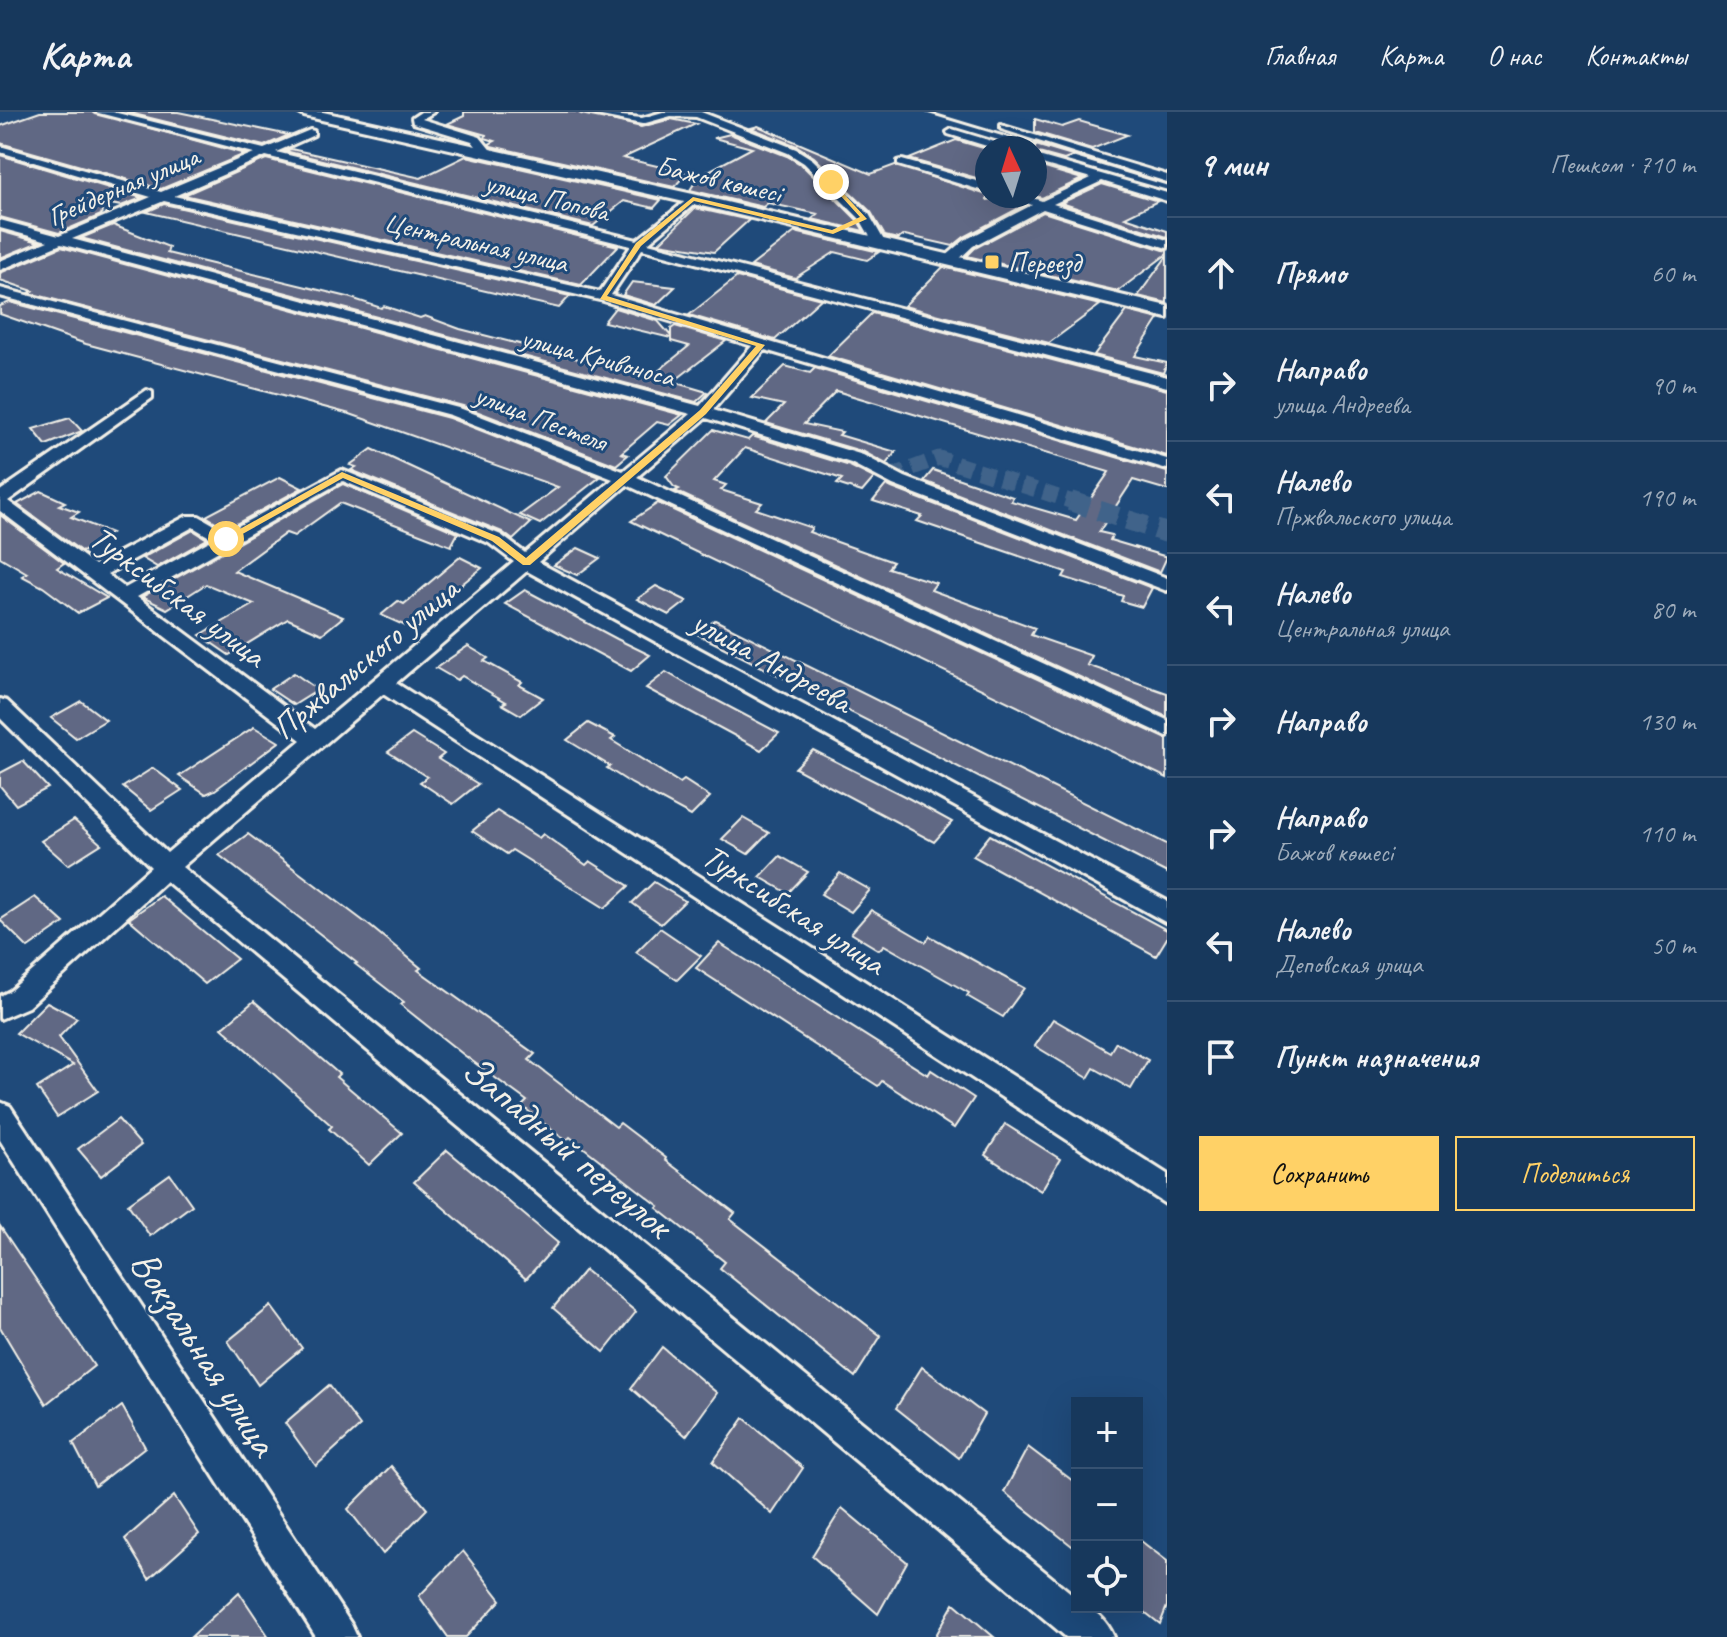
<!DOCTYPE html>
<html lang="ru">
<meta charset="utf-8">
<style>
body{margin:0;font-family:Caveat,sans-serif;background:#203f62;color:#f1f3f6}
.controls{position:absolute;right:24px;bottom:24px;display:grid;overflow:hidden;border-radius:0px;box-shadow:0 8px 32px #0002}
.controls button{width:72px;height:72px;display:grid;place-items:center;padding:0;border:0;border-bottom:2px solid #365272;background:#17385c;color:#f1f3f6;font:40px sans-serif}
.compass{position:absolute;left:975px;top:24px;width:72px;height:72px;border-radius:50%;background:#17385c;box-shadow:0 8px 32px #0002;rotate:356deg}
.stop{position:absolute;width:24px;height:24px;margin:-18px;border:6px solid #ffd166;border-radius:50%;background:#fff}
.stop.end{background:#ffd166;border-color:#fff;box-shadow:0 2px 8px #0008}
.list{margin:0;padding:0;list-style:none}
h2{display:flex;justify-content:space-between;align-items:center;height:104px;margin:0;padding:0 32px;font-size:34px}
h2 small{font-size:26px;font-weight:400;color:#9eacbb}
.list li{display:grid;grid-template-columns:52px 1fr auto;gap:24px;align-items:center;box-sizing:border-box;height:112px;padding:0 32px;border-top:2px solid #365272}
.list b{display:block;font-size:30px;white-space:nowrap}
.list p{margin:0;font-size:26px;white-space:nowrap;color:#9eacbb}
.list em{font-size:26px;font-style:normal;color:#9eacbb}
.actions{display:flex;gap:16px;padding:24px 32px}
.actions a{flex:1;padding:18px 0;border:2px solid #ffd166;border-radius:0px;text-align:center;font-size:28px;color:#ffd166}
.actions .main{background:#ffd166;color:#111}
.icon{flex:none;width:44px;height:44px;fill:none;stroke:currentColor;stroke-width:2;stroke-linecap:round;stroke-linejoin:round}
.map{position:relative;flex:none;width:1167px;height:1525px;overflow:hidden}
header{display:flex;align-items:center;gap:48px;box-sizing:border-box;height:112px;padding:0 40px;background:#17385c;border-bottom:2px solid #365272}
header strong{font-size:38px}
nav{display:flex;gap:44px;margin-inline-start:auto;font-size:28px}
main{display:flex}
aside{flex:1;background:#17385c}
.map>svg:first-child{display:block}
</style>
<header>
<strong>Карта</strong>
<nav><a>Главная</a><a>Карта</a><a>О нас</a><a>Контакты</a></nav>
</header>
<main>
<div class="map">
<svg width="1167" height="1525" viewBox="0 0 1167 1525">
<rect width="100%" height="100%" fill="#1f4a7a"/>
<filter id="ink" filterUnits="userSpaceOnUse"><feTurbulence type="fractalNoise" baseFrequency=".0125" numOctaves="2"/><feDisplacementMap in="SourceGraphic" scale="16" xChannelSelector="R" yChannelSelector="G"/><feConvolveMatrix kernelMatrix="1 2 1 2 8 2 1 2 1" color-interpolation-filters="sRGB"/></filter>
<g filter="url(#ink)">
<g fill="#616884" stroke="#f4f1e8" stroke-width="2">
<path d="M40,0H92L245,42L161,77L0,31V14Z"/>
<path d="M126,0H178L289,23L264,34Z"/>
<path d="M464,0H578L641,15L671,7L696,12L623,46L687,61L674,75L491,34L489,32L495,29L485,26L486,23L447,12L464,4Z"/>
<path d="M1035,7L1062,15L1079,9L1127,23L1092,37L1035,20Z"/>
<path d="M758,14L871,62L895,53L987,83V88L1005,84L1025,93L964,125L953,134L905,123L898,127L885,124L871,100L814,45L797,34L751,16Z"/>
<path d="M730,22L787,44L802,53L858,109L864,119L812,107L818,102L768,91L763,95L690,78L699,64L752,36L714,26Z"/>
<path d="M956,28L987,37V69L909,47Z"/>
<path d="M1035,31L1075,44L1064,48L1035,40Z"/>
<path d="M291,37L421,66L466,44L661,88L654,96L624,89L593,114L285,39Z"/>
<path d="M0,43L142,86L121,94L104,91L101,103L59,121L0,105Z"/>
<path d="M266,47L618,134L581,173L184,83Z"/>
<path d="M1035,53L1082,67L1042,86L1035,84Z"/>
<path d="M1102,72L1158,89L1125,105L1167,119V125L1061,91Z"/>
<path d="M164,92L570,184L559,196L146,100Z"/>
<path d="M695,96L749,108L714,140L659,131Z"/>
<path d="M1043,100L1167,139V142L1118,179L967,144L975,136Z"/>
<path d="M113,113L169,135L167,141L348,185L381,196L384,194L420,206L425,204L460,217L638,262L652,264L689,234L671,229V226L604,210L615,196L658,209L671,224V217L675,214L726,229L673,270L707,280L696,290L81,126Z"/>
<path d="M0,119L39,130L0,146Z"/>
<path d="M795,120L879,140L867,148L835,140L795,166L751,154Z"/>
<path d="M61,135L682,303L669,313L657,310L621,341L628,343L616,353L463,294L29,181L33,179L0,168V161Z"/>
<path d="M1167,144V191L1138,184Z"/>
<path d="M943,155L1100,193L1049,231L904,194Z"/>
<path d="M737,165L821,187L775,228L689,203Z"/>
<path d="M632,170L675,175L656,193L623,183Z"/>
<path d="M10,190L449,306L600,365L540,412L520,403L558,375L350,302L86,232L0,202V194Z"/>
<path d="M1127,199L1159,207L1135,244L1167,251L1163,261L1094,243Z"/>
<path d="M872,201L1167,278V344L828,244Z"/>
<path d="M785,254L810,261L815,256L1167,360V378L1133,368L1099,420L1112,423L1110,428L1167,445L1160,460L924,369L933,358L1013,385L1011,389L1076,408L1109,360L836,279L804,312L842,320L839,323L896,340L886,352L864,340L766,311L784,293L752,286Z"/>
<path d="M70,306L82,319L46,333L33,317Z"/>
<path d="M713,318L748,328L752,324L850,354L874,366L862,380L837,372L842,367L745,336L714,369L726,373L721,378L762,391L756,397L812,416L809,420L893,450L888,456L936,471L931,478L1035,516L1031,523L1092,544L1087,553L1167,581V605L675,379L679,377L674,375L666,364Z"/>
<path d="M372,337L531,411L513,428L502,420L351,358L356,355L350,353Z"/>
<path d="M280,365L302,376L227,417L206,404Z"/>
<path d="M343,372L458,421L451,434L340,391L294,424L286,421L234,459L343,505L322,522L288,507L229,543L200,523L254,492L206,472L167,497L142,485Z"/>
<path d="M886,373L892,376L1152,476L1142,495L1121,489L1123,484L1063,465L1066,460L917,409L922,404L873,389Z"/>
<path d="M41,379L65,390L59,393L79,400L71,405L111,421L82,440L17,392Z"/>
<path d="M658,391L1167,627V666L631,409Z"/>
<path d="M0,403L64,451L57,456L107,486L78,501L43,475L22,464L27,461L0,445Z"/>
<path d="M193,418L207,427L157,455L142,446Z"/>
<path d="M578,436L600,446L577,463L554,453Z"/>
<path d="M460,445L482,456L408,515L381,503L398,489L404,492Z"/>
<path d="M656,474L687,489L669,503L637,487Z"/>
<path d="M525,478L617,527L650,543L631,559L505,492Z"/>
<path d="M715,508L1167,732V761L697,522Z"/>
<path d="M468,534L488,546L484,549L522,570L519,573L543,586L521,603L502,592L506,590L462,564L457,568L436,556Z"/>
<path d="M666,560L699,579L779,621L761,638L646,576Z"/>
<path d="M294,561L318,578L294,593L270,577Z"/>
<path d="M81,589L106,608L76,626L51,606Z"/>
<path d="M588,611L615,625L611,628L680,671L684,668L710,685L691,704L632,672L607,656L610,654L567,628Z"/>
<path d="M254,615L279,630L215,678L206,682L179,664Z"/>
<path d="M412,622L444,642L438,647L478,672L453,692L420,670L427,665L388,640Z"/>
<path d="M813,638L910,687L952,710L934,730L795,656Z"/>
<path d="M23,649L48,676L16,693L0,674V661Z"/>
<path d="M153,656L182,678L151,698L123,675Z"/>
<path d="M497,699L539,726L543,722L586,753L590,749L629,774L605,796L512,738L507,742L472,719Z"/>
<path d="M743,706L769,721L748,742L722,727Z"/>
<path d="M74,708L101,732L68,753L41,729Z"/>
<path d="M248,722L370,814L421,856L418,858L535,942L529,948L616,1015L620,1011L666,1046L665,1048L735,1101L730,1107L881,1224L855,1265L720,1156L725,1150L657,1096L659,1094L570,1025L566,1029L522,994L527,989L464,943L401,893L404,890L355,852L357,851L219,743Z"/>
<path d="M990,723L1167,818V826L1156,844L973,744Z"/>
<path d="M780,744L808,760L788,781L760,765Z"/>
<path d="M840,761L870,778L851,800L821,782Z"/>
<path d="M654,770L685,789L661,812L632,791Z"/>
<path d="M161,784L209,824L237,847L205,872L129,807Z"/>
<path d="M35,785L64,811L28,836L0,808Z"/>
<path d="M871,798L926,830L930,824L1024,876L1003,905L967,884L969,881L884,833L879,838L851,821Z"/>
<path d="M660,816L701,844L677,868L636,840Z"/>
<path d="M719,831L928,963L931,958L974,986L954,1016L882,969L878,974L696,856Z"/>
<path d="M254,889L339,962L336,965L402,1021L369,1053L329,1017L332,1014L222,916Z"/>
<path d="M47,890L77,906L59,925L98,979L57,1005L37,976L73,953L16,921Z"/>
<path d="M1053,907L1110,940L1116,930L1148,948L1131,977L1094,956L1088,966L1035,934Z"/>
<path d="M118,1007L141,1033L101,1064L78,1037Z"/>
<path d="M1005,1012L1060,1047L1041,1079L985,1043Z"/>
<path d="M447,1038L558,1131L526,1167L414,1070Z"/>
<path d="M170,1062L192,1093L150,1124L128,1092Z"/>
<path d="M0,1114L94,1254L46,1292L0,1215Z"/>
<path d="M585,1158L636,1200L604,1240L553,1196Z"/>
<path d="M271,1194L302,1236L258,1273L228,1229Z"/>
<path d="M662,1235L717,1281L686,1324L631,1276Z"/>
<path d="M922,1255L984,1302L959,1346L896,1296Z"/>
<path d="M329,1273L360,1314L316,1354L285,1311Z"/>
<path d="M122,1294L145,1335L95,1374L73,1331Z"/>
<path d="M744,1306L803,1356L772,1402L713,1350Z"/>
<path d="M1028,1335L1077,1372V1438L1004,1380Z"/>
<path d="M391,1354L427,1397L383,1442L348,1397Z"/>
<path d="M174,1384L199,1422L149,1467L125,1427Z"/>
<path d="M842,1396L907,1450L878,1502L812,1444Z"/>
<path d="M1137,1426L1167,1449V1494L1160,1512L1137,1494Z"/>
<path d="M463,1439L501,1488L466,1525H448L419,1484Z"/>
<path d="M239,1480L269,1525H191Z"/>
<path d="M954,1491L994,1525H935Z"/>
</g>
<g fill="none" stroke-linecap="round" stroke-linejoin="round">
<path stroke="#3f638a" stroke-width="15" stroke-dasharray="15 8" stroke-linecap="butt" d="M891,364L939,346L1076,391"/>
<path stroke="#3f638a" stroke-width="20" stroke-dasharray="20 10" stroke-linecap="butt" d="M1070,389L1167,421"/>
<g stroke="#f4f1e8" stroke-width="6">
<g id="minor">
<path d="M95,0H113L264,37L310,18L314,19V23L276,40L637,128L693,83L697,84V90L648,131L1167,265V275L642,137L611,183L1167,347V357L765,238L713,298L863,343L905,365L1167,466V479L893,373L851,351L706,306L637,365L1167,608V624L627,373L538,450L1167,789V811L527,459L396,571L1167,1062V1093L383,582L182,755L1077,1486V1495C1095,1495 1107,1509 1114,1525H1066L166,769L28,895L0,907V884L10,879L151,755L0,606V587L7,589L167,741L301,628L0,399V379L147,278L152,280V286L8,389L95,453L187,404H199L227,420L342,358L501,423L525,441L613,367L450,303L0,184V176L462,297L623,359L691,302L61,132L0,158V149L48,129L0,116V108L59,124L151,85L0,40V34L161,80L254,41ZM266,44L631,134L600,180L174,84ZM164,89L600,188L752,234L700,294L72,127ZM343,369L489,431L514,450L315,617L137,485ZM193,415L213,427L125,476L107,462Z"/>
<path d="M421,0H434L422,7L480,25L493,41L483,43L472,29L413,11L412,6Z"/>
<path d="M581,0L642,6L663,0H701L796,37L812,47L869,102L886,132L876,135L860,107L804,51L788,41L696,5L671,4L642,12Z"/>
<path d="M1001,13L1167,63V70L1001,17Z"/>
<path d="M952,17L1008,34L1009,36H993L948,22L947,20Z"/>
<path d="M1035,43L1167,81V89L1102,69L1053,92L1167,128V136L1043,97L973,134L955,151H945V145L965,128L1032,93L1008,84H1026L1042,89L1091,66L1035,50Z"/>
<path d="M902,48L987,72V80L898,53V49Z"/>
<path d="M0,990L10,994L351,1512L357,1525H316L0,1028Z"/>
</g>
</g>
<g stroke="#f4f1e8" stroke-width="6">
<path id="major" d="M297,0H323L693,82L1167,194V206L693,92L304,4Z"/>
</g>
<use href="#minor" fill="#1f4a7a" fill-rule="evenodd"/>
<use href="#major" fill="#1f4a7a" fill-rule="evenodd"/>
<path stroke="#f4f1e8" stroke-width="3" d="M927,0L1167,72"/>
</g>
</g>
<path fill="#ffd166" d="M831,68L867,107L833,122L694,89L641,134L607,184L765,233L706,302L530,453H523L492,429L343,366L230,429L222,427L342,360L499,425L526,446L700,298L756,234L600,187L636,131L693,85L832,118L860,105L829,71Z"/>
<rect fill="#ffd166" stroke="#1f4a7a" stroke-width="3" x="984" y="142" width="16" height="16" rx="4"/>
<g text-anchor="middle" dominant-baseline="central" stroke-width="6" stroke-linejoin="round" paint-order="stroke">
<g font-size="28" fill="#f4f1e8" stroke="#1f4a7a">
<text transform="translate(719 67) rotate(13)">Бажов көшесі</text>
<text transform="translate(123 74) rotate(-23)">Грейдерная улица</text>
<text transform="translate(547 85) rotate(14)">улица Попова</text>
<text transform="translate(476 130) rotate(13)">Центральная улица</text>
<text transform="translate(598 245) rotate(15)">улица Кривоноса</text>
<text transform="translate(541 306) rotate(21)">улица Пестеля</text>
</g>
<g font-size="28" fill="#f4f1e8" stroke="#1f4a7a" text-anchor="start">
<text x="1008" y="150">Переезд</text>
</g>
<g font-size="34" fill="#f4f1e8" stroke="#1f4a7a">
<text transform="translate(178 484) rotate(37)">Турксибская улица</text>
<text transform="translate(365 546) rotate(-40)">Пржвальского улица</text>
<text transform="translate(772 549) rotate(29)">улица Андреева</text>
<text transform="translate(794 797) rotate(33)">Турксибская улица</text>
</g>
<g font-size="40" fill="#f4f1e8" stroke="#1f4a7a">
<text transform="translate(567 1035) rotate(40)">Западный переулок</text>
<text transform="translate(204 1241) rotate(57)">Вокзальная улица</text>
</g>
</g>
</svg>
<div class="controls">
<button>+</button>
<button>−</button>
<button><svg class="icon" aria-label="locate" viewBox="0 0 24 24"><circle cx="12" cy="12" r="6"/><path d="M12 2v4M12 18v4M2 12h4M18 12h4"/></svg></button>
</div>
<svg class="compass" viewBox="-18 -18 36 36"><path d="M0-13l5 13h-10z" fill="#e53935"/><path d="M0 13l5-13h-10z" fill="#9eacbb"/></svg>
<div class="stop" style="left:226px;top:427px"></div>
<div class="stop end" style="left:831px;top:70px"></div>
</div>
<aside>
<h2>9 мин<small>Пешком · 710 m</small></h2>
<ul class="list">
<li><svg class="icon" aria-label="ahead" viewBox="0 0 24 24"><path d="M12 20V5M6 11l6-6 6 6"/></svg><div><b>Прямо</b></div><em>60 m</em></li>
<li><svg class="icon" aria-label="right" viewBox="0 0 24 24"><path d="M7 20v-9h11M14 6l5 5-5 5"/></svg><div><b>Направо</b><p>улица Андреева</p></div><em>90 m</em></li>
<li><svg class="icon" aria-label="left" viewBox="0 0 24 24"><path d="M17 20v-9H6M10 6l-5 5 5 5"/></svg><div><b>Налево</b><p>Пржвальского улица</p></div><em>190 m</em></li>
<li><svg class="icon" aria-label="left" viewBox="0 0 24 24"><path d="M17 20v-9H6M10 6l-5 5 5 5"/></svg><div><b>Налево</b><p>Центральная улица</p></div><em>80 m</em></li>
<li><svg class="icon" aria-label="right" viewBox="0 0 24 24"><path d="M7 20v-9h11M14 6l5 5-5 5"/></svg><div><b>Направо</b></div><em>130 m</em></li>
<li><svg class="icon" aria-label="right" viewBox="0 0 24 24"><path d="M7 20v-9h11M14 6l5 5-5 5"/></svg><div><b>Направо</b><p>Бажов көшесі</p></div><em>110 m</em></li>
<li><svg class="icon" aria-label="left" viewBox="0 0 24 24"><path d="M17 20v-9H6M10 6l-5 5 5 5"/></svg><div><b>Налево</b><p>Деповская улица</p></div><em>50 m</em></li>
<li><svg class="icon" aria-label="arrive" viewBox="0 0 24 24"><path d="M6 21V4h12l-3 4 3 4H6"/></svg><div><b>Пункт назначения</b></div></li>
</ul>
<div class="actions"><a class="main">Сохранить</a><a>Поделиться</a></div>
</aside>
</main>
